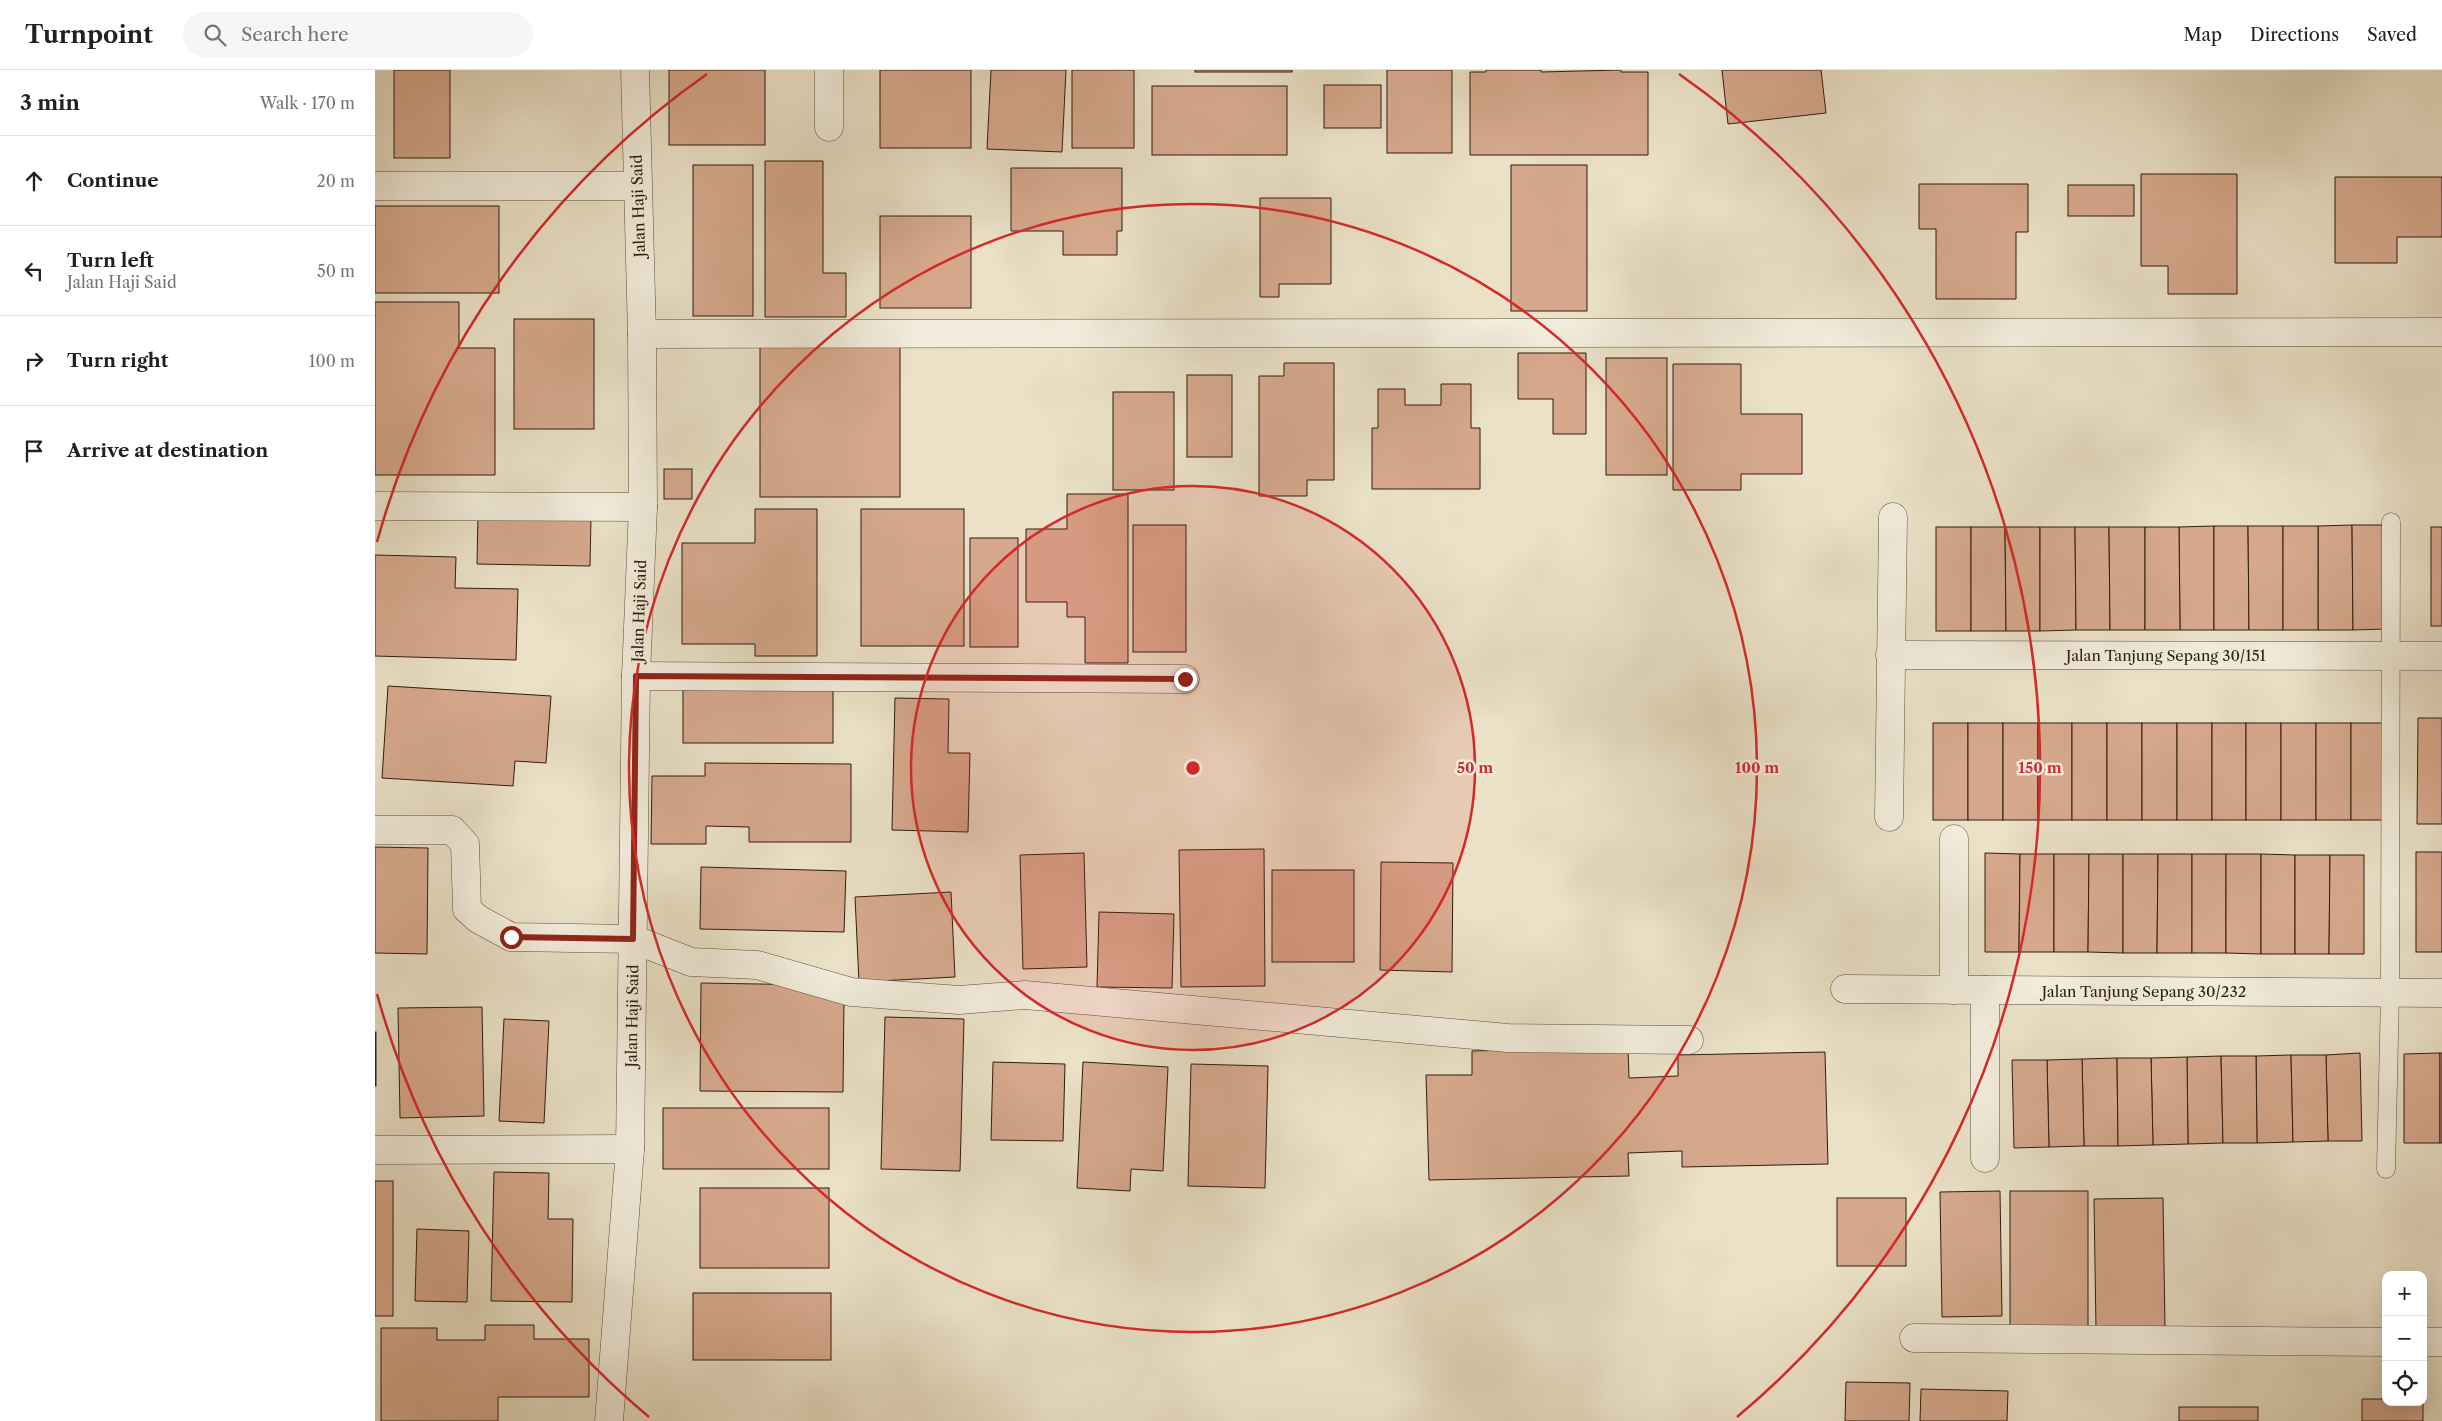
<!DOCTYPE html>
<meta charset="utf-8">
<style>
body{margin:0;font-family:"Libre Caslon Text",serif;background:#f6f6f6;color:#202124}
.controls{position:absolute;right:15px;bottom:15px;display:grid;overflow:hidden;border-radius:10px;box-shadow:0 5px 20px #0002}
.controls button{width:45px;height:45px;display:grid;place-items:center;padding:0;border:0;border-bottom:1px solid #e0e0e0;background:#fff;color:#202124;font:25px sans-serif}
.stop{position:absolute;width:15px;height:15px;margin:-11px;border:4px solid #8f2418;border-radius:50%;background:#fff}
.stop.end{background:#8f2418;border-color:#fff;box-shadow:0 1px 5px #0008}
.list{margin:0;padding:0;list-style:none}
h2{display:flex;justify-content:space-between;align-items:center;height:65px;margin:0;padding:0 20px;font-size:21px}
h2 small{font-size:16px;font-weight:400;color:#757577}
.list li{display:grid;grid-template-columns:32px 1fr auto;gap:15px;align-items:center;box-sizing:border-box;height:90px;padding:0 20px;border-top:1px solid #e0e0e0}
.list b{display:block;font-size:19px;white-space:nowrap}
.list p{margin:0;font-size:16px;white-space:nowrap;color:#757577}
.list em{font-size:16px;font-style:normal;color:#757577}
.icon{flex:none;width:28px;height:28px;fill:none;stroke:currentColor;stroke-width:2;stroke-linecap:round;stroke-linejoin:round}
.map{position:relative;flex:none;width:2067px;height:1351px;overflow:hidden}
header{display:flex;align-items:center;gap:30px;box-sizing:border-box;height:70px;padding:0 25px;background:#fff;border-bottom:1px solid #e0e0e0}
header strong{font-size:24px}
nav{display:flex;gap:28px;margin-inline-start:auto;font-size:18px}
.search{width:350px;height:45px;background:#f6f6f6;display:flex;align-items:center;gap:12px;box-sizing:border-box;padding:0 18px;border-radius:28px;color:#757577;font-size:19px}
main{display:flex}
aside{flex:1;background:#fff}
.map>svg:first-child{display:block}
</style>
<header>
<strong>Turnpoint</strong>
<div class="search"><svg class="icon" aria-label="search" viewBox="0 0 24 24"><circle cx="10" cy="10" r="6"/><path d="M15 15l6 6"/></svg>Search here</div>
<nav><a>Map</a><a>Directions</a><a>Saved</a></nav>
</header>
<main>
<aside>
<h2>3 min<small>Walk · 170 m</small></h2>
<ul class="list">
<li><svg class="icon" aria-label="ahead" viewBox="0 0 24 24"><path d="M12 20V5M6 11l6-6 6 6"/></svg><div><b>Continue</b></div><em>20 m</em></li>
<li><svg class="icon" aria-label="left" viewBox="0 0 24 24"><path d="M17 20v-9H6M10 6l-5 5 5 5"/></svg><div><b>Turn left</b><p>Jalan Haji Said</p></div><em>50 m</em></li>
<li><svg class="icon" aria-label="right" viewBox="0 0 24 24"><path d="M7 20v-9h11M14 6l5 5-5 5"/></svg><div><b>Turn right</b></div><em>100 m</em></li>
<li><svg class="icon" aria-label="arrive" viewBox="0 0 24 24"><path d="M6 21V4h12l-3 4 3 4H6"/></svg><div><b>Arrive at destination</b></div></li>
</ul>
</aside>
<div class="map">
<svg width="2067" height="1351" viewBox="0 0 2067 1351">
<rect width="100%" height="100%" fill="#eae1c7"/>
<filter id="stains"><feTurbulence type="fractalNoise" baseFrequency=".004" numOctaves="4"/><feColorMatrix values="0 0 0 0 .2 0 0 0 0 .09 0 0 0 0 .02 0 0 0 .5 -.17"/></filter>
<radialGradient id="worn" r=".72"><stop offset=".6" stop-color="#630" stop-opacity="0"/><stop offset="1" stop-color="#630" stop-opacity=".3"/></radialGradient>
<g fill="#d6a98e" stroke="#311b0f">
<rect x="19" y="0" width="56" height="88"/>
<rect x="294" y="0" width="96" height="75"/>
<rect x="505" y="0" width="91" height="78"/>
<path d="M616,0H691L687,82L612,79Z"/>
<rect x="697" y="0" width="62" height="78"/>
<rect x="820" y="0" width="97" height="2"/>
<rect x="1012" y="0" width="65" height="83"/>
<path d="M1111,0H1166V2L1246,0V2H1273V85H1095V2H1111Z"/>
<path d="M1347,0H1446L1451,43L1353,54Z"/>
<rect x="949" y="15" width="57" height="43"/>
<rect x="777" y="16" width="135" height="69"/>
<path d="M390,91H448V203H471V247H390Z"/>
<rect x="318" y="95" width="60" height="151"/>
<rect x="1136" y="95" width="76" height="146"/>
<path d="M636,98H747V161H742V185H688V161H636Z"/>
<path d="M1766,104H1862V224H1793V196H1766Z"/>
<path d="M1960,107H2067V167H2022V193H1960Z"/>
<path d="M1544,114H1653V162H1641V229H1561V159H1544Z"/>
<rect x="1693" y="115" width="66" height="31"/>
<path d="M885,128H956V214H904V227H885Z"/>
<rect x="0" y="136" width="124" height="87"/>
<rect x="505" y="146" width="91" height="92"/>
<path d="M0,232H84V278H120V405H0Z"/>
<rect x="139" y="249" width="80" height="110"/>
<rect x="385" y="272" width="140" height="155"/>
<path d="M1143,283H1211V364H1178V329H1143Z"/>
<rect x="1231" y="288" width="61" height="117"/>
<path d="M909,293H959V410H932V426H884V306H909Z"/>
<path d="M1298,294H1366V344H1427V404H1366V420H1298Z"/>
<rect x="812" y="305" width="45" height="82"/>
<path d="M1066,314H1096V358H1105V419H997V358H1003V319H1030V335H1066Z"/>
<rect x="738" y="322" width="61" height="98"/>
<rect x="289" y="399" width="28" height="30"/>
<path d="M692,424H753V593H710V547H692V532H651V459H692Z"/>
<path d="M380,439H442V586H380V574H307V473H380Z"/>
<rect x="486" y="439" width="103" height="137"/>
<path d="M103,444L216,446L215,496L102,494Z"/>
<rect x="758" y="455" width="53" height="127"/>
<path d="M1977,455L1978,560H1943V456Z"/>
<path d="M1977,455H2012V559L1978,560Z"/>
<path d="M1839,456V560H1805L1804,457Z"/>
<path d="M1839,456H1873L1874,560H1839Z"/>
<path d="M1873,456H1908V560H1874Z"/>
<rect x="1908" y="456" width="35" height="104"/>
<rect x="1561" y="457" width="35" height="104"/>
<path d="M1596,457H1630L1631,561H1596Z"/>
<path d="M1630,457H1665V561H1631Z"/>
<path d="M1665,457H1700L1701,560L1665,561Z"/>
<path d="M1700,457H1734L1735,560H1701Z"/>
<path d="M1734,457H1770V560H1735Z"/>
<path d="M1770,457H1804L1805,560H1770Z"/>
<rect x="2056" y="457" width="11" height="99"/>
<rect x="595" y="468" width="48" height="109"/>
<path d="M0,485L81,487L80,518L143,519L141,590L0,586Z"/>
<path d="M13,616L176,626L171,693L140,691L138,716L7,708Z"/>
<rect x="308" y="620" width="150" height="53"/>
<path d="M520,628L574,629L573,683H595L593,762L517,760Z"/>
<path d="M2043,648H2067V754H2042Z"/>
<rect x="1558" y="653" width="35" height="97"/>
<rect x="1593" y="653" width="35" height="97"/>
<rect x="1628" y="653" width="35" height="97"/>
<rect x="1663" y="653" width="34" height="97"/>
<rect x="1697" y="653" width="35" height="97"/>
<rect x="1732" y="653" width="35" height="97"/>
<rect x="1767" y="653" width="35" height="97"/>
<rect x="1802" y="653" width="35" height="97"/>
<rect x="1837" y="653" width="34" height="97"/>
<rect x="1871" y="653" width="35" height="97"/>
<rect x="1906" y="653" width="35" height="97"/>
<rect x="1941" y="653" width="35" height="97"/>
<rect x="1976" y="653" width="34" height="97"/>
<path d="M330,693L476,694V772H374V757L331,756V774H276L277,706H330Z"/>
<path d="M0,777L53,778L52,884L0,883Z"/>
<path d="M889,779L890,916L806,917L804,780Z"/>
<rect x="2041" y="782" width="26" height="100"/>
<path d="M709,783L712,897L648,899L645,785Z"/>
<path d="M1610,783L1645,784L1644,882H1610Z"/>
<path d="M1645,784H1679V882H1644Z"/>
<path d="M1679,784H1714L1713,882H1679Z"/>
<path d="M1714,784H1748V883L1713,882Z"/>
<path d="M1748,784H1783L1782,883H1748Z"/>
<path d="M1783,784H1817V883H1782Z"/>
<rect x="1817" y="784" width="34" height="99"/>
<path d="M1851,784H1886V884L1851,883Z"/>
<path d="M1886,784L1920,785V884H1886Z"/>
<path d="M1920,785H1955L1954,884H1920Z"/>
<path d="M1955,785H1989V884H1954Z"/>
<path d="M1006,792L1078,793L1077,902L1005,900Z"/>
<path d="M326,797L471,801L469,862L325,859Z"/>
<rect x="897" y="800" width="82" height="92"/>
<path d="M576,822L580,907L484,912L480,827Z"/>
<path d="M724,842L799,844L797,918L722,917Z"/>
<path d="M326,913L443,915V927H469L468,1022L325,1021Z"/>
<path d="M107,937L109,1046L25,1048L23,938Z"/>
<path d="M510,947L589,949L585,1101L506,1099Z"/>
<path d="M129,949L174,951L169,1053L124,1051Z"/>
<rect x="0" y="962" width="1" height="54"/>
<path d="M1253,977L1254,1008L1303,1006V985L1450,982L1453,1094L1307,1097V1081L1253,1083L1254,1106L1054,1110L1051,1005H1097V981Z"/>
<path d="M1985,983L1987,1071H1953L1951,985Z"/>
<path d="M2065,983V1073H2029V984Z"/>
<rect x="2065" y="983" width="2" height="90"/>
<path d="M1916,985L1918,1072L1882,1073L1881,986Z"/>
<path d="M1916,985H1951L1953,1071L1918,1072Z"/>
<path d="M1846,986L1848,1073L1813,1074L1812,987Z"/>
<path d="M1846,986H1881L1882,1073H1848Z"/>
<path d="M1812,987L1813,1074L1778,1075L1776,988Z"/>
<path d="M1742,988L1743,1076H1709L1707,989Z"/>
<path d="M1742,988H1776L1778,1075L1743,1076Z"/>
<path d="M1707,989L1709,1076L1674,1077L1672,990Z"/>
<path d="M1637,990H1672L1674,1077L1639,1078Z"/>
<path d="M618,992L690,994L688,1071L616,1070Z"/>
<path d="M708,992L793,997L788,1101L756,1099L755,1121L702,1118Z"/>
<path d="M816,994L893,996L890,1118L813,1116Z"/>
<rect x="288" y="1038" width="166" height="61"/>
<path d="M119,1102L174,1103L173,1149H198L197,1232L116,1231Z"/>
<rect x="0" y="1111" width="18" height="135"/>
<rect x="325" y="1118" width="129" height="80"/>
<path d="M1625,1121L1627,1246L1567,1247L1565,1122Z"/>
<rect x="1635" y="1121" width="78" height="142"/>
<rect x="1462" y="1128" width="69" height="68"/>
<path d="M1788,1128L1790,1259L1721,1260L1719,1129Z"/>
<path d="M42,1159L94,1161L92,1232L40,1231Z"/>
<rect x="318" y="1223" width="138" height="67"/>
<path d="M110,1255H159V1269H214V1327H123V1351H6V1258H62V1270H110Z"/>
<path d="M1471,1312L1535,1313L1534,1351H1470Z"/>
<path d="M1546,1319L1633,1321L1632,1351H1545Z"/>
<path d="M1987,1329H2011V1332H2048V1351H1987Z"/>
<rect x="1804" y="1337" width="79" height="14"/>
</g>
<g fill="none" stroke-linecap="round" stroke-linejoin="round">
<g stroke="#5f4c3d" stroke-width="19">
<path id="lane" d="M2011,1099L2015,923L2016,452"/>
</g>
<g stroke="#5f4c3d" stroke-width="29">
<g id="street">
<path d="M454,0V57"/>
<path d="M0,116H262"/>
<path d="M267,264L2067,262"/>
<path d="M0,436L268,437"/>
<path d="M1515,585L2067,586"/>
<path d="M261,606L810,609"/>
<path d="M1514,747L1518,447"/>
<path d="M0,760H77L90,774L92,839L103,849L136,867L258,869L316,892L382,895L476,922L584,930L650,925L1133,968L1314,970"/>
<path d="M1579,769V920"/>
<path d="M1470,919L2067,923"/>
<path d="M1610,920V1088"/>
<path d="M0,1080L255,1079"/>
<path d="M1539,1268L2011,1272"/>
<path d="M2048,1272H2067"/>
<path d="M234,1351L255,1079L261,606L268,437L267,264L260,0"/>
</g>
</g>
<use href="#lane" stroke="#f1ecdb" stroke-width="18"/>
<use href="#street" stroke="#f1ecdb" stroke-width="28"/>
</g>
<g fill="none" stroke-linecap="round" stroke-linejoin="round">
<path stroke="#8f2418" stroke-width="6" d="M136,867L258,869L261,606L810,609"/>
</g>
<circle cx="818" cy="698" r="282" fill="#d62828" fill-opacity=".12"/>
<g fill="none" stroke="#d62828" stroke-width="2.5">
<circle cx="818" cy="698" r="282"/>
<circle cx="818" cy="698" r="564"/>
<path d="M274 1347A847 847 0 0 1 2 924M2 472A847 847 0 0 1 332 4M1304 4A847 847 0 0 1 1362 1347"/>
</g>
<g text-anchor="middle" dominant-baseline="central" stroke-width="5" stroke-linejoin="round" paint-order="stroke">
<g font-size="15" fill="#311b0f" stroke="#f1ecdb">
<text transform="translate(263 136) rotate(-92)">Jalan Haji Said</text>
<text transform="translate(264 541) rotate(-88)">Jalan Haji Said</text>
<text x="1791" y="585">Jalan Tanjung Sepang 30/151</text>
<text x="1769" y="921">Jalan Tanjung Sepang 30/232</text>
<text transform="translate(257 946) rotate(-89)">Jalan Haji Said</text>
</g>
</g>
<circle cx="818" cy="698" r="8" fill="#d62828" stroke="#f1ecdb" stroke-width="2.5"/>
<g font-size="15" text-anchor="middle" font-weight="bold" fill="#d62828" stroke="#f1ecdb" stroke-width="5" stroke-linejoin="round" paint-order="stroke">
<text x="1100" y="703">50 m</text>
<text x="1382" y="703">100 m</text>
<text x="1665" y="703">150 m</text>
</g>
<rect width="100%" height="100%" filter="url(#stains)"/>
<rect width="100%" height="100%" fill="url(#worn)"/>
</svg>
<div class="controls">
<button>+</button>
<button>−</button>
<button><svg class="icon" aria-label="locate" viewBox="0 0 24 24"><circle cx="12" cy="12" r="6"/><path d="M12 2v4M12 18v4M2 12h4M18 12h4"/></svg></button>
</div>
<div class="stop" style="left:136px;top:867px"></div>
<div class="stop end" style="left:810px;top:609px"></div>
</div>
</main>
